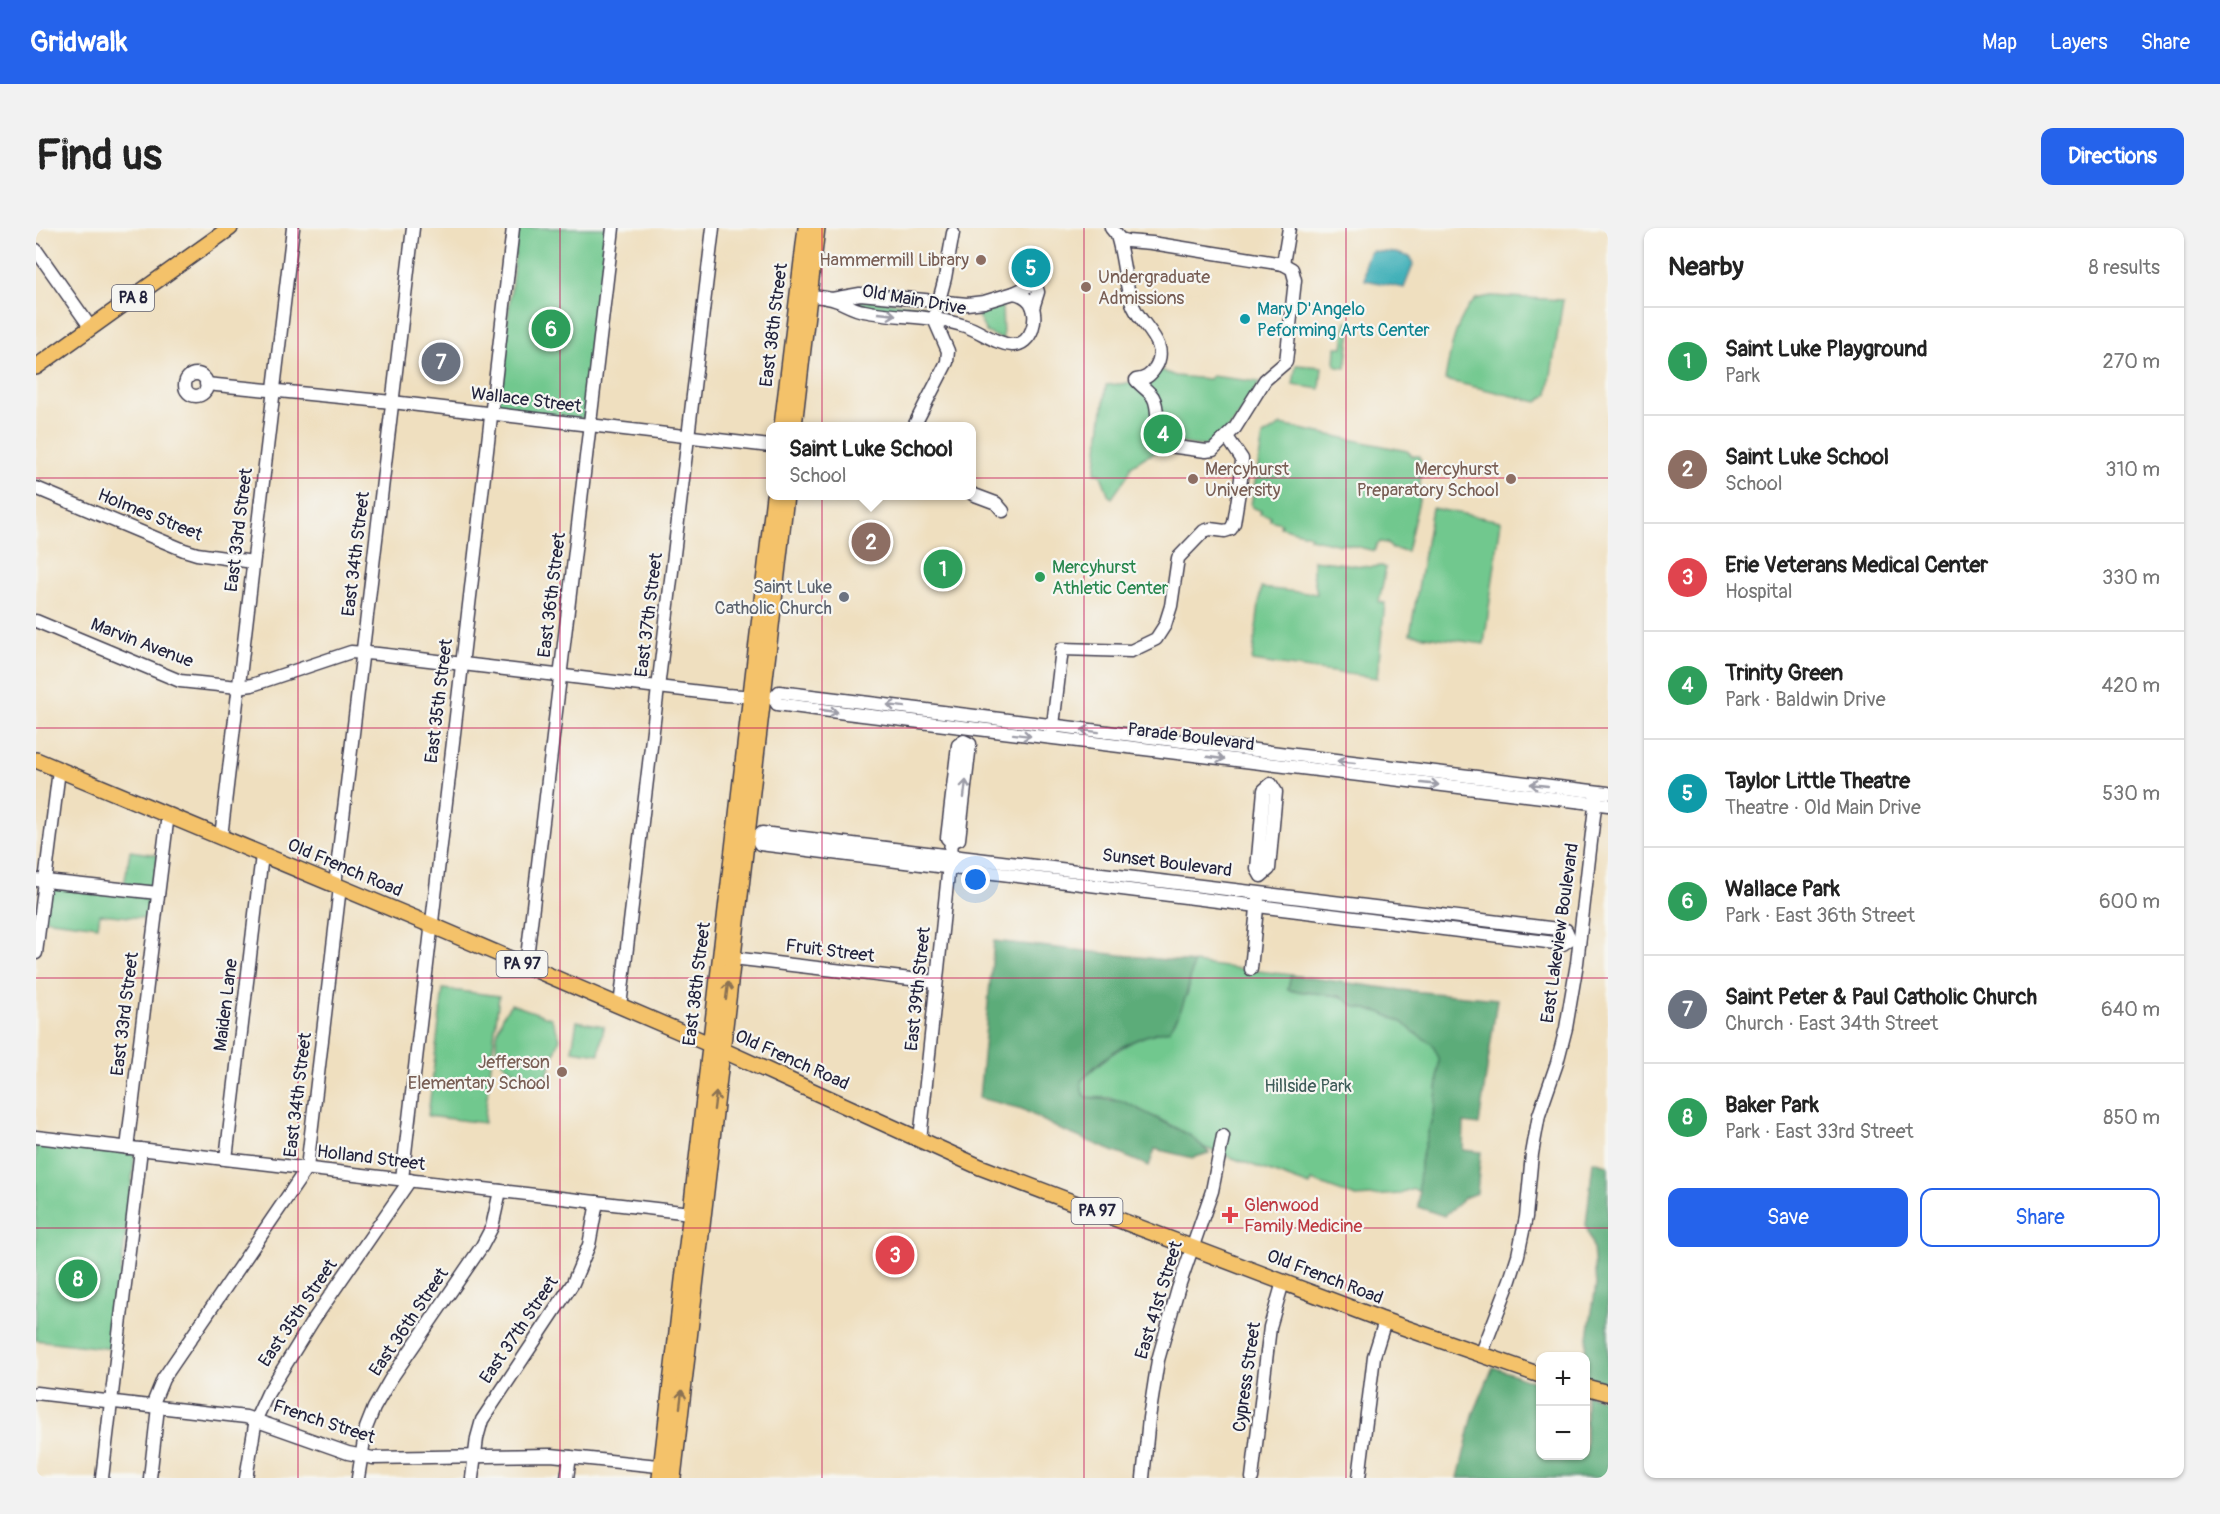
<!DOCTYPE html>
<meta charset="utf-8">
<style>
body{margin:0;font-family:Pangolin,sans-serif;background:#f2f2f2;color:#222}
.controls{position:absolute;right:18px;bottom:18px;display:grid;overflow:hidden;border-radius:12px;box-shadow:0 2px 4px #0004}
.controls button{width:54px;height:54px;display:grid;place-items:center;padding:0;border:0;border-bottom:2px solid #e0e0e0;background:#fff;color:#222;font:30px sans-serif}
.you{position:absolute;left:940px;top:652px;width:21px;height:21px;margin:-15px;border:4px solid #fff;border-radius:50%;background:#1a73e8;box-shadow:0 0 0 9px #1a73e833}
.badge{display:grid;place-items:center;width:39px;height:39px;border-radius:50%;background:#2563eb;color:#fff;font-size:20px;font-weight:700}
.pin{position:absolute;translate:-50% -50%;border:3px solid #fff;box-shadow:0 2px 6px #0006}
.popup{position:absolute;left:730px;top:194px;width:210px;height:78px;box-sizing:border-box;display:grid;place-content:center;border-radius:12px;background:#fff;filter:drop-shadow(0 2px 4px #0005);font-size:20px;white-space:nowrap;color:#767676}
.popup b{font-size:22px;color:#222}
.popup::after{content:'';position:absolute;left:50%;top:100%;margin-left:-12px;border:12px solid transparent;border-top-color:#fff}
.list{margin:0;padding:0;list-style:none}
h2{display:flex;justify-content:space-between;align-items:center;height:78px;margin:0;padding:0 24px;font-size:26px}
h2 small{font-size:20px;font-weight:400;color:#767676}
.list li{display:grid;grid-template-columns:39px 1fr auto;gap:18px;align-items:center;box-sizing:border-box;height:108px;padding:0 24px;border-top:2px solid #e0e0e0}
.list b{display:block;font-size:22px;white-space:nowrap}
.list p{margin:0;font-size:20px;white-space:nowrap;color:#767676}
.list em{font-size:20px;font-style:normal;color:#767676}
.actions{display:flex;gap:12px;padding:18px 24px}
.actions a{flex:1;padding:14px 0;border:2px solid #2563eb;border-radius:12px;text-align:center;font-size:21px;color:#2563eb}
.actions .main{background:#2563eb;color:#fff}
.map{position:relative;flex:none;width:1572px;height:1250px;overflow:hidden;border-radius:12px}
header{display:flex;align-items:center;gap:36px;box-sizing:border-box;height:84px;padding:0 30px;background:#2563eb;color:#fff}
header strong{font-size:28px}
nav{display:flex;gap:33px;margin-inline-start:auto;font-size:21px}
.intro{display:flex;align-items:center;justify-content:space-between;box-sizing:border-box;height:144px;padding:0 36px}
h1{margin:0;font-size:42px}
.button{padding:15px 27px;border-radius:12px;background:#2563eb;color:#fff;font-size:21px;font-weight:700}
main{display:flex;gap:36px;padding:0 36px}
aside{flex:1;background:#fff;border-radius:12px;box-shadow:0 2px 4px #0004}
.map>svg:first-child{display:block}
</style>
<header>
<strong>Gridwalk</strong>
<nav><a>Map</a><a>Layers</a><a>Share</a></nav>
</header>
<div class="intro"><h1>Find us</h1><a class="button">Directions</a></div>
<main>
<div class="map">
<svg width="1572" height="1250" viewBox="0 0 1572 1250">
<rect width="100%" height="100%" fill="#f6f6f2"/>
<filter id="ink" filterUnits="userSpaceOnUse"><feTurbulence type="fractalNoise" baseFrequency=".0167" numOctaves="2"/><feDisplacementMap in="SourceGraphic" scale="12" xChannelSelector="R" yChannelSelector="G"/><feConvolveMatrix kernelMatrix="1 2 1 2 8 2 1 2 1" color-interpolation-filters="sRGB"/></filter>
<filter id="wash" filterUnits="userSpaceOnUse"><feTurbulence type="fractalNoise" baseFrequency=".008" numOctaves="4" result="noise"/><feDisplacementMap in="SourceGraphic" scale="24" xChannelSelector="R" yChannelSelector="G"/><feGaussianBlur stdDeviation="1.35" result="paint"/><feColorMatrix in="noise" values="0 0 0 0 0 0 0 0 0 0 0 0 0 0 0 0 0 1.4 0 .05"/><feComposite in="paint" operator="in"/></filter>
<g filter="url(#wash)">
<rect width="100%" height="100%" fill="#efdfbf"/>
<g fill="#71c88e" stroke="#4a7564" stroke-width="1.5">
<path d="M482,0H572L549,189L547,191L464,181L462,177Z"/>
<path d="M1455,68L1527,72L1512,166L1502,174L1409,152C1414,125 1419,90 1440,71Z"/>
<path d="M821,71L892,78V85L821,78Z"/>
<path d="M966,72L967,112L950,104L943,90L933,79Z"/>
<path d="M1310,93L1316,94L1310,140L1301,139L1299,137L1300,119H1307Z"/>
<path d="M1260,137L1286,139L1284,161L1257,157Z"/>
<path d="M1123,141L1139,148L1173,151L1176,148L1224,154C1215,170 1187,217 1169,218C1158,218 1146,215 1135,213L1126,222L1109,229L1095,238L1092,247L1076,270L1073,268L1064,245H1059L1070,157L1109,154Z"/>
<path d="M1245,197L1371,223L1377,228H1383C1390,242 1381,249 1385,264L1371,323L1356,321L1351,315L1344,314L1341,316L1339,323L1306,315L1304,317L1273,310L1274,307L1244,299L1245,295L1234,292V288L1224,286L1225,283L1218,280L1215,277L1227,208Z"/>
<path d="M1396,280L1465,293L1448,416L1374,406Z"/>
<path d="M900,325L916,326L915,330H918L915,355L896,353Z"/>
<path d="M1277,332L1335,339L1346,338L1350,340L1343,374L1349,375L1341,450L1216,433L1225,360L1281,366L1277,345Z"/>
<path d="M94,623L122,627L117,658L88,657Z"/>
<path d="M15,658L114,669L116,671L114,691L64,686L62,698L8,691L12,662Z"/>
<path d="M1157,735L1255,747L1252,762L1304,768L1320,779L1344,784L1369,795L1375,802L1396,816L1403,830L1402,854L1399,879L1384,934V963L1377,961L1364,966L1320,969L1276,953L1274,958L1169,920L1155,908L1123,891L1074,870L1050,869L1046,863L1045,853C1070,827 1097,808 1133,802L1152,764Z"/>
<path d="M407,761L463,768L448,895L392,888Z"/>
<path d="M475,776L515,790L524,810L509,854C496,850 480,846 469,837C452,823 463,790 475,776Z"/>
<path d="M541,793L568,798L563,826L536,822Z"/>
<path d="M0,913L99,926L76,1121L0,1112Z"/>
</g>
<g fill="#5cac79" stroke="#3f675a" stroke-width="1.5">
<path d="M958,713L1157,735C1153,759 1148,782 1133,802C1097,808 1068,826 1045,853L1046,863L1050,869L1089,874L1155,908L1173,925L1157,930L1119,921L1113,938L1023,901L986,881L943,870Z"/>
<path d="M1255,747L1364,762L1461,771L1443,897L1428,895L1427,922L1445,924L1441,965L1430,969L1408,988L1382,979L1384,934L1399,879L1402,854L1403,830L1396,816L1375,802L1368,795L1344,784L1320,779L1304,768L1252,762Z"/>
<path d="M1557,933L1572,937V1159L1550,1153L1549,1128L1560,1057L1557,1020L1550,997Z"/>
<path d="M1457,1139L1504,1156V1228H1550V1166L1572,1172V1250H1422L1437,1187Z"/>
</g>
<path fill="#3eafb7" stroke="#306879" stroke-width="1.5" d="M1336,23L1360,25L1375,29L1377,37L1368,60L1329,52C1329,42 1327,29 1336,23Z"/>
</g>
<g filter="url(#ink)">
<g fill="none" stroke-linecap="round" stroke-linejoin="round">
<g stroke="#413e4f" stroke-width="15">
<g id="minor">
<path d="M1075,0L1084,11L1091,13L1116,15L1247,36L1256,41L1259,52L1250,134L1229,152L1199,200L1177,222L1170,223L1133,218C1115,207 1126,184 1117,169C1113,163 1105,158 1100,152C1109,151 1114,148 1119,140C1136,115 1103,97 1096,75C1088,53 1088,30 1081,8"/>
<path d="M0,22L55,100"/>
<path d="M1247,36L1253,0"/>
<path d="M978,65L995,57L1000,58L1002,64L997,80"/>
<path d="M766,67C778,68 791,69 802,73C811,77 819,82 828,83C862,90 896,87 929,98C945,103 959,116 976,117C996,118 1004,88 994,74C990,69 984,66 978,65L948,74L931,76L824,66L796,71"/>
<circle cx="160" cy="157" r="11"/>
<path d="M170,156L356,174L734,218"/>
<path d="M878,198L911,134L912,123L898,91L909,50L917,5"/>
<path d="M0,260L148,322L161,326L217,334"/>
<path d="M936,266L960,275L967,283"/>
<path d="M0,393L144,453L202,459L216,457L315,424L342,426L690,467L738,470L741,476L810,485L1572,577"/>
<path d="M738,470L743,464L1572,565"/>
<path d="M1016,506L1026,421L1095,423L1120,411L1129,397L1135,378L1142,330L1168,303L1174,301L1189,303L1195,301L1198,295L1205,251L1206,231L1191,209"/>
<path d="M1235,556L1240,564L1233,641L1225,648L1221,641L1228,562Z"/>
<path d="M726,605L1530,702L1534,711L1527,716L724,616L721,610Z"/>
<path d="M185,609L257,0"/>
<path d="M0,652L122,665"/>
<path d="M299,657L377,0"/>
<path d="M0,725L23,542"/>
<path d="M688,729L900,754"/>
<path d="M490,738L577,0"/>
<path d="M1215,741L1222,670"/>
<path d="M584,778L677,0"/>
<path d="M0,909L663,986"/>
<path d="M884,912L912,646L915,614L911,610L922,517L928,513L934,516L923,611L915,614"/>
<path d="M91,920L132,586"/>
<path d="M190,931L226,627"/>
<path d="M366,951L477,0"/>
<path d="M1445,1127L1474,1052L1482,1027L1490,989L1496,926L1503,887L1521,835L1530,800L1541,735L1560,570"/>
<path d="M0,1165L210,1189L312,1225L337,1230L515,1227L632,1239"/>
<path d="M116,1178L127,1151L271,940L304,659"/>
<path d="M66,1250L105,921"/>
<path d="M114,1250L122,1179"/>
<path d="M210,1250L220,1191L232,1165L276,1094L374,952"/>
<path d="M322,1250L330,1200L338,1180L354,1152L446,1018L456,999L464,963"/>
<path d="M436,1250L441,1210L446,1192L537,1055L553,1017L561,974"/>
<path d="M531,1250L534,1229"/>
<path d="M1107,1250L1113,1190L1122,1132L1142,1061L1176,963L1187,908"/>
<path d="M1216,1250L1234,1099L1247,1054"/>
<path d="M1323,1250L1336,1145L1338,1128L1349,1093"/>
</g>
</g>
<g stroke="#413e4f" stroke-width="18">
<g id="major">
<path d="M0,139L194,0"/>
<path d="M746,198L770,0"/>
<path d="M758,198L781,0"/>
<path d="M0,532L395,697L673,816L944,939L1344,1091L1504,1147"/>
<path d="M1550,1159L1572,1165"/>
<path d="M624,1250L738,268"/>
<path d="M637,1250L750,268"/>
</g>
</g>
<use href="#minor" stroke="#fff" stroke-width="12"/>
<use href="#major" stroke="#f4c26a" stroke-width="15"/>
</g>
<defs><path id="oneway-shaft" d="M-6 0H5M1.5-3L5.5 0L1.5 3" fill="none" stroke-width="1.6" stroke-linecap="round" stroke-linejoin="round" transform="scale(1.5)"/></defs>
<g stroke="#9c9ca7">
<use href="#oneway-shaft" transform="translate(851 86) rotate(6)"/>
<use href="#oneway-shaft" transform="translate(860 478) rotate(-173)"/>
<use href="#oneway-shaft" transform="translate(793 483) rotate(8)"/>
<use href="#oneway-shaft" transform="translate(1054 503) rotate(-173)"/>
<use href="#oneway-shaft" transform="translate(986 507) rotate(7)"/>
<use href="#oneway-shaft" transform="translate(1180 530) rotate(8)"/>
<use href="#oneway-shaft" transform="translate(1310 534) rotate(-174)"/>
<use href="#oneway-shaft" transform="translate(1394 556) rotate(6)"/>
<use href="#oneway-shaft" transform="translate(1503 557) rotate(-174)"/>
<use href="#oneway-shaft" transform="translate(929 561) rotate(-83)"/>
</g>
<g stroke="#8b7252">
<use href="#oneway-shaft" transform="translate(691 763) rotate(-83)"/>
<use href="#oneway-shaft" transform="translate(679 873) rotate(-83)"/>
<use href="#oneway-shaft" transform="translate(645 1171) rotate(-83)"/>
</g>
</g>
<path fill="none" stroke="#c2185b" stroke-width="1.5" stroke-opacity="0.55" d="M262,0V1250M524,0V1250M786,0V1250M1048,0V1250M1310,0V1250M0,250H1572M0,500H1572M0,750H1572M0,1000H1572"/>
<g fill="#8d6e63" stroke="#f6f6f2" stroke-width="2">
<circle cx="945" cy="32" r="6"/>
<circle cx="1050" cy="59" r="6"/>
<circle cx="1157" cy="251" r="6"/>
<circle cx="1475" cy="251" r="6"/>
<circle cx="526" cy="844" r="6"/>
</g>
<circle fill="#0f9aa8" stroke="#f6f6f2" stroke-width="2" cx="1209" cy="91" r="6"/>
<circle fill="#2e9e5b" stroke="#f6f6f2" stroke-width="2" cx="1004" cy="349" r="6"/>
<circle fill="#6b7280" stroke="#f6f6f2" stroke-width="2" cx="808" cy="369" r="6"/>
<path fill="#e0444e" stroke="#f6f6f2" stroke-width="2" d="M1191 978h6v6h6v6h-6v6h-6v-6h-6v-6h6z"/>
<g text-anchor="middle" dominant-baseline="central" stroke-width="4.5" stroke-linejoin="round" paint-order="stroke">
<g fill="#f6f6f2" stroke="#626272" stroke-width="1.5">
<rect x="76" y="57" width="42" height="26" rx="4.5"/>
<rect x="460.5" y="723" width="51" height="26" rx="4.5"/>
<rect x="1035.5" y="970" width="51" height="26" rx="4.5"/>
</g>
<g font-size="16" font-weight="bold" fill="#22223b">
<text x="97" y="70">PA 8</text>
<text x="486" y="736">PA 97</text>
<text x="1061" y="983">PA 97</text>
</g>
<g font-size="18" fill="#785e54" stroke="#f6f6f2" text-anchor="end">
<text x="933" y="32">Hammermill Library</text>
<text x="1062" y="49" text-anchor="start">Undergraduate<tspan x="1062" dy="21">Admissions</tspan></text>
<text x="1169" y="241" text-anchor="start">Mercyhurst<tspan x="1169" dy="21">University</tspan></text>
<text x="1463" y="241">Mercyhurst<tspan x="1463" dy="21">Preparatory School</tspan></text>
<text x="514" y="834">Jefferson<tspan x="514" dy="21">Elementary School</tspan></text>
</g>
<g font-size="18" fill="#22223b" stroke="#f6f6f2">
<text transform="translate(878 72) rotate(10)">Old Main Drive</text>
<text transform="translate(738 97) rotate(-83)">East 38th Street</text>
<text transform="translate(490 172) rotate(7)">Wallace Street</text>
<text transform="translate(114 287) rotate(22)">Holmes Street</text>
<text transform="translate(203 302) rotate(-83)">East 33rd Street</text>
<text transform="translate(320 326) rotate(-83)">East 34th Street</text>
<text transform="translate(516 367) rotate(-83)">East 36th Street</text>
<text transform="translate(613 387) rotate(-83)">East 37th Street</text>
<text transform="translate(106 415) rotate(21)">Marvin Avenue</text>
<text transform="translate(403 473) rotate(-83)">East 35th Street</text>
<text transform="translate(1155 509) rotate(7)">Parade Boulevard</text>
<text transform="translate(1131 635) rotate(7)">Sunset Boulevard</text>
<text transform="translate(309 640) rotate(23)">Old French Road</text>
<text transform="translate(1524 705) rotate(-82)">East Lakeview Boulevard</text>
<text transform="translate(794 723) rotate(7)">Fruit Street</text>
<text transform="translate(661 756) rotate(-83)">East 38th Street</text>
<text transform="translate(882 761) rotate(-84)">East 39th Street</text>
<text transform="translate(190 777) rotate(-83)">Maiden Lane</text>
<text transform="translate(89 786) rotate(-83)">East 33rd Street</text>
<text transform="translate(756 832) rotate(24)">Old French Road</text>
<text transform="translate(262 867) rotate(-83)">East 34th Street</text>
<text transform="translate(335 930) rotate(7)">Holland Street</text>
<text transform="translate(1289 1049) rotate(21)">Old French Road</text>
<text transform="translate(1123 1072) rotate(-73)">East 41st Street</text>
<text transform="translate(262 1085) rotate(-56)">East 35th Street</text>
<text transform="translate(373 1094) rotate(-56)">East 36th Street</text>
<text transform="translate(483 1102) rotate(-56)">East 37th Street</text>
<text transform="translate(1211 1149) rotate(-82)">Cypress Street</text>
<text transform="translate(288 1194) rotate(18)">French Street</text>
</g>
<g font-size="18" fill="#0d838f" stroke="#f6f6f2" text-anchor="start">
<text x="1221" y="81">Mary D'Angelo<tspan x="1221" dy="21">Peforming Arts Center</tspan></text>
</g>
<g font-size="18" fill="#27864d" stroke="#f6f6f2" text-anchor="start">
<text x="1016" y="339">Mercyhurst<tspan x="1016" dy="21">Athletic Center</tspan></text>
</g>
<g font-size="18" fill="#5b616d" stroke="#f6f6f2" text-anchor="end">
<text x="796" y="359">Saint Luke<tspan x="796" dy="21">Catholic Church</tspan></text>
</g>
<g font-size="18" fill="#3e5c58" stroke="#f6f6f2">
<text x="1272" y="858">Hillside Park</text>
</g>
<g font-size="18" fill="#be3a42" stroke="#f6f6f2" text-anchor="start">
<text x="1208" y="977">Glenwood<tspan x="1208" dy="21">Family Medicine</tspan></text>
</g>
</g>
</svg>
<div class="controls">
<button>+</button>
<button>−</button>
</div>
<div class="you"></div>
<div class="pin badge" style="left:907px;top:341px;background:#2e9e5b">1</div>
<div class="pin badge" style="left:835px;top:314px;background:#8d6e63">2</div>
<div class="popup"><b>Saint Luke School</b>School</div>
<div class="pin badge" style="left:859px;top:1027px;background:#e0444e">3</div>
<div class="pin badge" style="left:1127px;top:206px;background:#2e9e5b">4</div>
<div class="pin badge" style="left:995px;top:40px;background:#0f9aa8">5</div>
<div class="pin badge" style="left:515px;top:101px;background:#2e9e5b">6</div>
<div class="pin badge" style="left:405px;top:134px;background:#6b7280">7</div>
<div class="pin badge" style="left:42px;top:1051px;background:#2e9e5b">8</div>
</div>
<aside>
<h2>Nearby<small>8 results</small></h2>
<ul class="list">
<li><span class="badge" style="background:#2e9e5b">1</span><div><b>Saint Luke Playground</b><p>Park</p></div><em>270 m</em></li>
<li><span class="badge" style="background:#8d6e63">2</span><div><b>Saint Luke School</b><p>School</p></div><em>310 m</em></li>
<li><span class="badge" style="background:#e0444e">3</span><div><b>Erie Veterans Medical Center</b><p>Hospital</p></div><em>330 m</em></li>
<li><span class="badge" style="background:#2e9e5b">4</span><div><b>Trinity Green</b><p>Park · Baldwin Drive</p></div><em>420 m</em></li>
<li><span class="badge" style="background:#0f9aa8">5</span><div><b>Taylor Little Theatre</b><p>Theatre · Old Main Drive</p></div><em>530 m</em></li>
<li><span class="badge" style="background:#2e9e5b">6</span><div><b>Wallace Park</b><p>Park · East 36th Street</p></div><em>600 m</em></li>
<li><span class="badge" style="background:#6b7280">7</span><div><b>Saint Peter &amp; Paul Catholic Church</b><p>Church · East 34th Street</p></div><em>640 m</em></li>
<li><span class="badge" style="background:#2e9e5b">8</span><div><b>Baker Park</b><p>Park · East 33rd Street</p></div><em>850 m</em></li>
</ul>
<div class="actions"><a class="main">Save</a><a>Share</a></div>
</aside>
</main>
